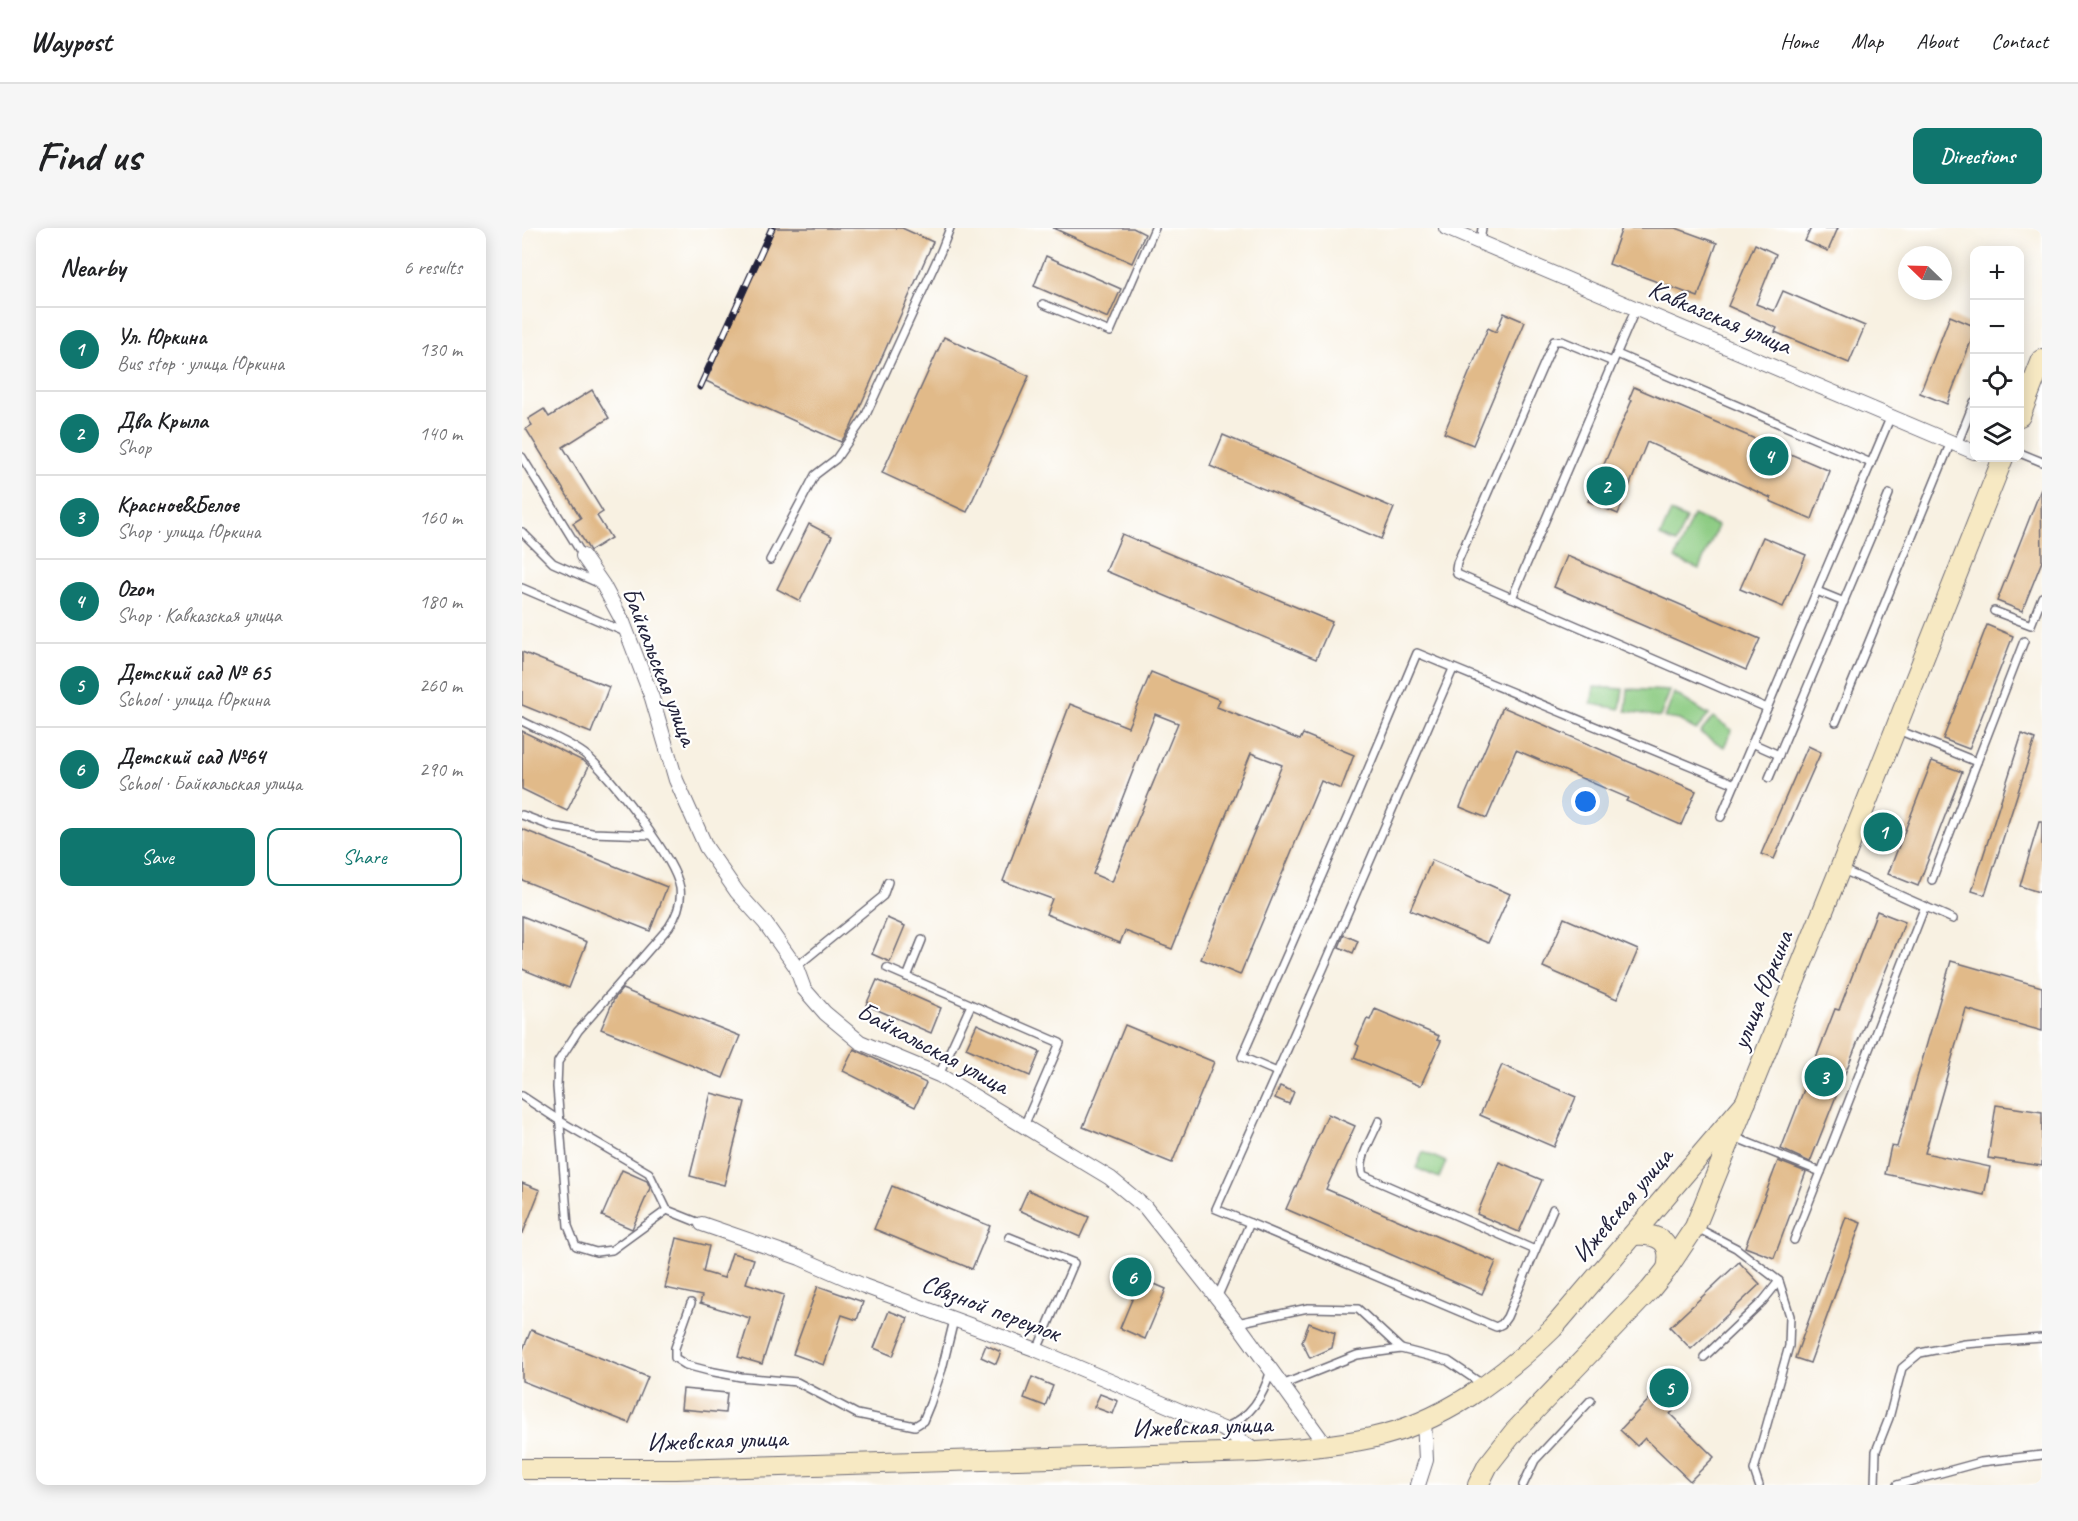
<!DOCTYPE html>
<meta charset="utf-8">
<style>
body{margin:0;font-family:Caveat,sans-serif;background:#f6f6f6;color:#202124}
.controls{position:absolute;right:18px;top:18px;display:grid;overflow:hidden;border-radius:12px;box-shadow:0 3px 15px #0003}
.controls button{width:54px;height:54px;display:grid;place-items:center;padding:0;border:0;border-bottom:2px solid #e0e0e0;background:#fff;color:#202124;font:30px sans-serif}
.compass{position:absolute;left:1376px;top:18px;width:54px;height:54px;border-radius:50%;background:#fff;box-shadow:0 3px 15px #0003;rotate:293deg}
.you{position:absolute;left:1064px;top:574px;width:21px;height:21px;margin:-15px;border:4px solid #fff;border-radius:50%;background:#1a73e8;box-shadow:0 0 0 9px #1a73e833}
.badge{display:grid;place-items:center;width:39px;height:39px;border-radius:50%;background:#0f766e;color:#fff;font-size:20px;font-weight:700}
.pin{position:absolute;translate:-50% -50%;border:3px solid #fff;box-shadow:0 2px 6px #0006}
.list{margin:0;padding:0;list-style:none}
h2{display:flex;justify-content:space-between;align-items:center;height:78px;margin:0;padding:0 24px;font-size:26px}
h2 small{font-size:20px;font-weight:400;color:#757577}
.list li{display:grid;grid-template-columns:39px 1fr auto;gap:18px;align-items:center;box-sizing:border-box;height:84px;padding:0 24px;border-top:2px solid #e0e0e0}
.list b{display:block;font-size:22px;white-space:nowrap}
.list p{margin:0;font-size:20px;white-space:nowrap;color:#757577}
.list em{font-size:20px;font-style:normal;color:#757577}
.actions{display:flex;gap:12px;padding:18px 24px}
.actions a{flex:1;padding:14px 0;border:2px solid #0f766e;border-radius:12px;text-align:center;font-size:21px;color:#0f766e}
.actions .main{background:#0f766e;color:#fff}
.icon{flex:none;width:33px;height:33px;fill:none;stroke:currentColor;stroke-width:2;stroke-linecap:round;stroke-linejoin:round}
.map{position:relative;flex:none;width:1520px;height:1257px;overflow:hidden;border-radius:12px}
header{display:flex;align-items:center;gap:36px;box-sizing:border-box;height:84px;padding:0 30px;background:#fff;border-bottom:2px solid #e0e0e0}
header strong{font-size:28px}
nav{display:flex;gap:33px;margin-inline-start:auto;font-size:21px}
.intro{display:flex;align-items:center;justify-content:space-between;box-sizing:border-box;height:144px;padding:0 36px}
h1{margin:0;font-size:42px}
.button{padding:15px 27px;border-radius:12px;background:#0f766e;color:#fff;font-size:21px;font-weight:700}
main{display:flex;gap:36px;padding:0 36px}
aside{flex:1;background:#fff;border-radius:12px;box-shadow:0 3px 15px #0003}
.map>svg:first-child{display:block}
</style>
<header>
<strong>Waypost</strong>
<nav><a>Home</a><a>Map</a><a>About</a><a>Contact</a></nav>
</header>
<div class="intro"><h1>Find us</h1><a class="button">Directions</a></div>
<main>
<aside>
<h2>Nearby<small>6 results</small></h2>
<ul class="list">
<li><span class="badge">1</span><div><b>Ул. Юркина</b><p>Bus stop · улица Юркина</p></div><em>130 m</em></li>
<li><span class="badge">2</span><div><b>Два Крыла</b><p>Shop</p></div><em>140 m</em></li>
<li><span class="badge">3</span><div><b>Красное&amp;Белое</b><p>Shop · улица Юркина</p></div><em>160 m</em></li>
<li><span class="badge">4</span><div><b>Ozon</b><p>Shop · Кавказская улица</p></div><em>180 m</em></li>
<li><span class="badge">5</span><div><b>Детский сад № 65</b><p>School · улица Юркина</p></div><em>260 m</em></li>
<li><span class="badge">6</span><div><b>Детский сад №64</b><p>School · Байкальская улица</p></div><em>290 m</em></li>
</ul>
<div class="actions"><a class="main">Save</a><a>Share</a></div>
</aside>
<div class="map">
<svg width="1520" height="1257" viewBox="0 0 1520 1257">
<rect width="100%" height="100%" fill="#fff"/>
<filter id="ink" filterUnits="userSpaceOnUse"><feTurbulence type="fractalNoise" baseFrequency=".0167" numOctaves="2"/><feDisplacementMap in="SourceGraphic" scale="12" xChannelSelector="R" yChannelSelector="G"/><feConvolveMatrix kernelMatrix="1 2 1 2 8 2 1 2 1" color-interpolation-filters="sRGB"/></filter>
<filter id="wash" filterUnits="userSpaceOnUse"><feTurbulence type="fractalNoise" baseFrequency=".008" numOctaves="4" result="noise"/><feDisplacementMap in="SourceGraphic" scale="24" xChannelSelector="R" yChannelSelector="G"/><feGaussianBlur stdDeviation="1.35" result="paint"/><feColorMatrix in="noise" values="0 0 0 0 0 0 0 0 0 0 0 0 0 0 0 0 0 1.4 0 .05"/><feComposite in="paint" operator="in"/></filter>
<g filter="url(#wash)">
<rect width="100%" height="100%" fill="#f8f1e2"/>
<g fill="#8bcb81" stroke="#56765e" stroke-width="1.5">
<path d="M1149,284L1164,291L1154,315L1138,308Z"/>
<path d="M1171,287L1196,298L1177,341L1153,331Z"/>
<path d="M1072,459L1101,461L1098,481L1069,476Z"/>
<path d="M1106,461L1148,463L1138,489L1104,483Z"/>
<path d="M1152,465L1187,487L1174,502L1157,492L1143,490Z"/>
<path d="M1191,489L1210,502L1202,519L1178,505Z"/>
<path d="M901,924L924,934L917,950L894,940Z"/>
</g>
<g id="blocks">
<g fill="#e1ba89" fill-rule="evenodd">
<path d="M252,0H380L411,14L329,199L319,214L184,153Z"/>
<path d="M531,0H611L623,6L610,35Z"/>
<path d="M1100,0H1154L1195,15L1176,69L1087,36Z"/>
<path d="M1289,0H1316L1306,23L1283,13Z"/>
<path d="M1233,16L1254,26L1234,76L1252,83L1261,63L1343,98L1327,135L1253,104L1255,100L1206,78Z"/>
<path d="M524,28L599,61L586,90L512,58Z"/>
<path d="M982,85L1003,94L951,217L922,205L966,100L974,104Z"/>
<path d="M1428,88L1452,98V105L1425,176L1398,165Z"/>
<path d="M422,109L507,148L445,284L360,245Z"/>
<path d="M1112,159L1308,243L1290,291L1248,273L1249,270L1125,214L1096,286L1066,273L1110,172L1107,171Z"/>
<path d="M70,162L87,190L41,219L81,284L75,288L89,310L68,323L51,295L59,290L4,201L10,197L6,191L22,181L27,189Z"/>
<path d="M701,207L872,280L859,311L688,238Z"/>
<path d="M1519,261L1520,333L1500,383L1475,373Z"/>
<path d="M287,296L310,308L278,373L255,361Z"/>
<path d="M600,306L810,394L794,431L584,343Z"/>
<path d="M1241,309L1284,327L1261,379L1218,361Z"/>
<path d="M1045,328L1238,411L1224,442L1032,359Z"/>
<path d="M1465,397L1491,408L1447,521L1421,511Z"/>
<path d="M0,424L87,459L69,505L0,477Z"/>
<path d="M629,444L698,472L695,479L778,512L781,506L832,527L819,561L799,553L718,747L679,731L760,537L729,525L650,721L603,703L598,715L524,686L530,671L481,653L548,476L606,499ZM633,486L656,495L590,654L571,646Z"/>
<path d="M981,479L1174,563L1159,597L1104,573L1106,570L994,522L965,590L938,579Z"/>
<path d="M0,503L63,534L67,538L45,583L0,561Z"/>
<path d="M1500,506L1513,511L1463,667L1450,663Z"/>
<path d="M1286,518L1299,524L1252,631L1239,626Z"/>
<path d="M1410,533L1440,544L1396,658L1366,646Z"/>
<path d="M1517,594H1520V665L1498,658Z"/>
<path d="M0,601L145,659L128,703L0,652Z"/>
<path d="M910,632L988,666L966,715L888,682Z"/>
<path d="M1355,683L1383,694L1288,934L1259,921L1313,781L1317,782Z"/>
<path d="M0,688L65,714L47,760L0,741Z"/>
<path d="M365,690L383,698L368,734L350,726Z"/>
<path d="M1042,690L1116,722L1095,771L1021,739Z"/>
<path d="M822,707L836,713L831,725L817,719Z"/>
<path d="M1429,733L1520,759V803L1444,781L1403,925L1468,939L1462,967L1363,946L1369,918L1375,919Z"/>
<path d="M355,752L419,780L409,805L344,777Z"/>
<path d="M100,761L218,808L201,850L79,801L92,771Z"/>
<path d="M853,781L917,808L915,812L919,813L899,857H896L832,830L837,818L834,816L845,791L848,792Z"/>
<path d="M455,796L518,824L508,848L444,820Z"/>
<path d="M603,797L692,834L650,935L561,899Z"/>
<path d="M332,821L404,855L393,879L321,843Z"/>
<path d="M980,837L1054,869L1032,919L958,887Z"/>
<path d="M758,858L772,864L767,876L753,870Z"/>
<path d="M189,865L223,874L202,957L168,948Z"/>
<path d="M1474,877L1520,884V938L1466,930Z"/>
<path d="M806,886L833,898L804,961L974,1034L960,1066L764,981Z"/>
<path d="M1256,933L1284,944L1252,1030L1223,1019Z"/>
<path d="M977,934L1020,952L997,1004L955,986Z"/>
<path d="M100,942L125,953L128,960L110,1001L80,988Z"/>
<path d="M0,955L18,962L1,1005H0Z"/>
<path d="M370,958L468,998L450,1041L352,1001Z"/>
<path d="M506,962L567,989L558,1009L497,982Z"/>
<path d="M1324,989L1339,995L1288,1135L1273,1130Z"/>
<path d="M155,1010L187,1018L181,1044L202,1050L210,1025L232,1031L224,1055L262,1067L240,1136L216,1129L228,1090L178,1075L180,1068L143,1060Z"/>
<path d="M1217,1034L1238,1056L1169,1121L1148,1099Z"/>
<path d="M619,1050L644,1061L623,1111L598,1100Z"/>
<path d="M296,1058L341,1074L335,1092L320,1087L302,1137L271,1126Z"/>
<path d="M367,1083L386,1090L371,1128L352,1120Z"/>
<path d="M787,1095L813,1105L810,1120L788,1130L780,1114Z"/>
<path d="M9,1102L126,1149L107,1195L0,1153V1124Z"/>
<path d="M464,1117L479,1124L474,1136L459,1129Z"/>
<path d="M510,1149L531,1158L523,1178L502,1170Z"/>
<path d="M1139,1159L1157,1177L1148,1186L1192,1229L1168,1253L1123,1210L1115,1218L1098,1202Z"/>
<path d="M161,1161L205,1165L203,1185L159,1181Z"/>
<path d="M578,1166L596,1173L591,1186L572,1179Z"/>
</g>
</g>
</g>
<g filter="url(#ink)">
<use href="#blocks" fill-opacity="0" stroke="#6d6a75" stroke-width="1.5"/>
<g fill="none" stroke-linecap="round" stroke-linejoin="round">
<g stroke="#6d6a75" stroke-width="10">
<g id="lane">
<path d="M958,14L960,0"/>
<path d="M521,76L588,104L633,0"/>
<path d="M1114,80L990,370L1245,480"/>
<path d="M1095,126L1349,235"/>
<path d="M1435,217L1452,174"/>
<path d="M1498,225L1520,234"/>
<path d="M0,229L61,328"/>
<path d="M0,304L31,335L76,355"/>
<path d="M248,332L293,247L314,231L343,189L419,23L428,0"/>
<path d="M0,360L103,404"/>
<path d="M1295,363L1322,374"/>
<path d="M990,370L935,346L934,341L935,335L1032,113H1040L1091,134"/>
<path d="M1472,383L1509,397L1520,369"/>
<path d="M0,493C19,503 50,515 65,528C89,548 153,631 158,660C160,674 155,687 147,699L56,803L36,834L35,859L46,998L54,1018L74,1024L90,1022L145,982"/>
<path d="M1314,494L1429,214"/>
<path d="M1376,502L1455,534L1502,413"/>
<path d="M1230,515L1257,527"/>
<path d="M1247,550L1367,266"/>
<path d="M0,587L29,598L70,605L129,607"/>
<path d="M1199,589L1369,188"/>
<path d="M1321,642L1431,691"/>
<path d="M1410,652L1455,534"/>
<path d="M274,739L361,668L366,654"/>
<path d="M365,740L538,815L502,898"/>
<path d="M385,749L400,712"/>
<path d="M755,844L720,829L833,572L895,425L1213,556"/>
<path d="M417,847L449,777"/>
<path d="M0,868L38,893L127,945L145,982L180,996"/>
<path d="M857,893C851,908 835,932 841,947L1013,1022"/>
<path d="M1212,909L1299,944L1403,678"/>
<path d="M728,995L694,981L802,739L931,441"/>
<path d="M1175,1000L1214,1020L1257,1053L1241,1073L1182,1129"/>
<path d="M487,1009L552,1035L515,1122"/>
<path d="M1272,1012L1299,944"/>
<path d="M695,1070L728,995L974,1099L980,1096L985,1089L1031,981"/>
<path d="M169,1075L153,1120V1130L164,1137L187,1143L219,1149L275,1154L335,1186L393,1198L401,1193L408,1176L420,1141L432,1092"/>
<path d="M715,1095L786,1080L836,1081L879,1121L926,1133L960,1156"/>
<path d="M760,1157L835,1127L879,1121"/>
<path d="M702,1200C729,1189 741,1169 749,1142"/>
<path d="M1001,1257L1013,1232L1069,1172"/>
<path d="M1237,1257L1232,1242L1267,1118L1268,1088L1257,1053"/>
<path d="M1353,1257L1354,1223L1367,1190L1380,1140L1398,1125L1443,1116L1520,1110"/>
<path d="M1375,1257L1459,1234L1520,1227"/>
</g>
</g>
<g stroke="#6d6a75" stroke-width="16">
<g id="street">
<path d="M924,0L1452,224"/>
<path d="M61,328L81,357L101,394L130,470L154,552L184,619L215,664L243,695L274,739L282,761L303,785L338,814L417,847L588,950L623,979L715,1095L804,1218"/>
<path d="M180,996L278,1030L342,1058L515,1122L701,1201L735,1224"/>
<path d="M896,1257L904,1232L902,1192"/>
</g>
</g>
<g stroke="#6d6a75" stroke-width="22">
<g id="secondary">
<path d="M1498,188L1520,132"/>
<path d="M1111,1007C1137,1005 1151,1013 1145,1041"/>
<path d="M0,1241H153L735,1224C773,1221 811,1218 849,1210C920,1195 980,1150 1031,1100L1224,874"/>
<path d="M956,1257L966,1237L992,1204L1128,1062L1145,1041L1173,999L1318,641L1481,230"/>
</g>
</g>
<use href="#lane" stroke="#fff" stroke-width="7"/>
<use href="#street" stroke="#fff" stroke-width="14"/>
<use href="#secondary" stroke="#f7e9c3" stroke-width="20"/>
<g stroke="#22223b" stroke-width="7">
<path id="rail" d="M178,159L250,0"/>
</g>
<use href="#rail" stroke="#fff" stroke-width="4.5" stroke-dasharray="14" stroke-linecap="butt"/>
</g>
</g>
<g text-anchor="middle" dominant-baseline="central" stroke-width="4.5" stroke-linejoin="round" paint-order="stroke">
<g font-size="26" fill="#22223b" stroke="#fff">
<text transform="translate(1198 89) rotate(23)">Кавказская улица</text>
<text transform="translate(138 438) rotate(69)">Байкальская улица</text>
<text transform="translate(1240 762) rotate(-68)">улица Юркина</text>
<text transform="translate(411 820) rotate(28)">Байкальская улица</text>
<text transform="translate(1100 977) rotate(-50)">Ижевская улица</text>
<text transform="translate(469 1080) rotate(21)">Связной переулок</text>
<text transform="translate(680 1198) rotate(-2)">Ижевская улица</text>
<text transform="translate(195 1212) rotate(-2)">Ижевская улица</text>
</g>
</g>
</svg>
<div class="controls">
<button>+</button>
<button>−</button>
<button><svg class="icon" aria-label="locate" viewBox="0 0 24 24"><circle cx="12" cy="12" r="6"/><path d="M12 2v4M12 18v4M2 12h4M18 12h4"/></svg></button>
<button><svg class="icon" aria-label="layers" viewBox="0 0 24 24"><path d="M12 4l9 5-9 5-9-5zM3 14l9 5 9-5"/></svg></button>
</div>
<svg class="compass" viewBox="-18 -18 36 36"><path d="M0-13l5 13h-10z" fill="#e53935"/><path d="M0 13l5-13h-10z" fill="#757577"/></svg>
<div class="you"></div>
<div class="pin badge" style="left:1361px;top:604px">1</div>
<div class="pin badge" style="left:1084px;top:258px">2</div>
<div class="pin badge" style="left:1302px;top:849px">3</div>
<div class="pin badge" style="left:1247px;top:228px">4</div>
<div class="pin badge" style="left:1147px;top:1160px">5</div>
<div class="pin badge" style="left:610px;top:1049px">6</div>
</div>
</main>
